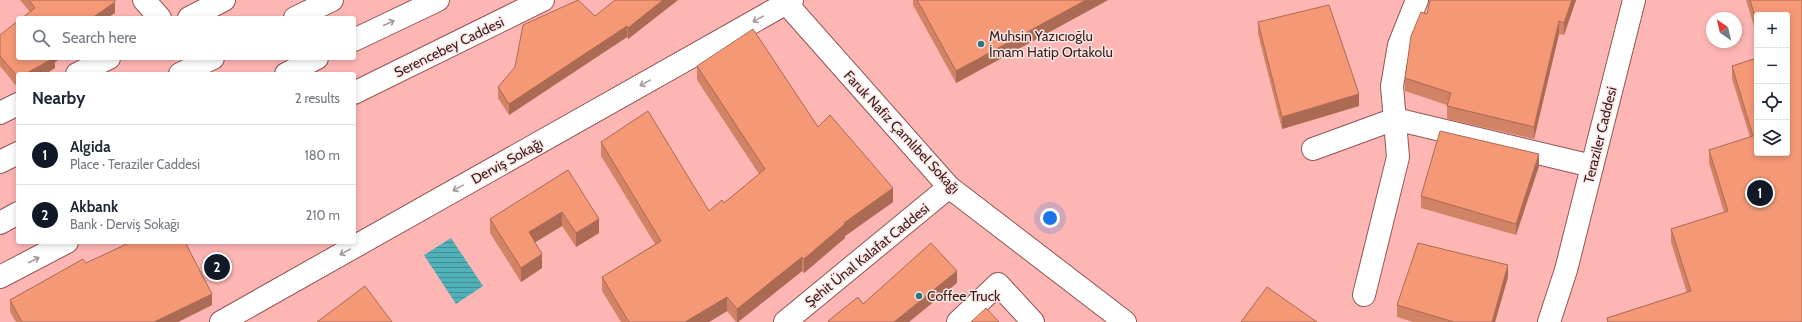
<!DOCTYPE html>
<meta charset="utf-8">
<style>
body{margin:0;font-family:Cabin,sans-serif;background:#f2f2f3;color:#1f2937}
.controls{position:absolute;right:12px;top:12px;display:grid;overflow:hidden;border-radius:4px;box-shadow:0 2px 6px #0003}
.controls button{width:36px;height:36px;display:grid;place-items:center;padding:0;border:0;border-bottom:1px solid #e0e1e3;background:#fff;color:#1f2937;font:20px sans-serif}
.compass{position:absolute;left:1706px;top:12px;width:36px;height:36px;border-radius:50%;background:#fff;box-shadow:0 2px 6px #0003;rotate:326deg}
.you{position:absolute;left:1050px;top:218px;width:14px;height:14px;margin:-10px;border:3px solid #fff;border-radius:50%;background:#1a73e8;box-shadow:0 0 0 6px #1a73e833}
.badge{display:grid;place-items:center;width:26px;height:26px;border-radius:50%;background:#111827;color:#fff;font-size:13px;font-weight:700}
.pin{position:absolute;translate:-50% -50%;border:2px solid #fff;box-shadow:0 1px 4px #0006}
.list{margin:0;padding:0;list-style:none}
h2{display:flex;justify-content:space-between;align-items:center;height:52px;margin:0;padding:0 16px;font-size:17px}
h2 small{font-size:13px;font-weight:400;color:#747a83}
.list li{display:grid;grid-template-columns:26px 1fr auto;gap:12px;align-items:center;box-sizing:border-box;height:60px;padding:0 16px;border-top:1px solid #e0e1e3}
.list b{display:block;font-size:15px;white-space:nowrap}
.list p{margin:0;font-size:13px;white-space:nowrap;color:#747a83}
.list em{font-size:13px;font-style:normal;color:#747a83}
.icon{flex:none;width:22px;height:22px;fill:none;stroke:currentColor;stroke-width:2;stroke-linecap:round;stroke-linejoin:round}
.map{position:relative;flex:none;width:1802px;height:322px;overflow:hidden}
.search{position:absolute;background:#fff;box-shadow:0 2px 6px #0003;left:16px;top:16px;width:340px;height:44px;display:flex;align-items:center;gap:10px;box-sizing:border-box;padding:0 14px;border-radius:4px;color:#747a83;font-size:15px}
.panel{position:absolute;background:#fff;box-shadow:0 2px 6px #0003;left:16px;top:72px;width:340px;height:172px;border-radius:4px}
.map>svg:first-child{display:block}
</style>
<div class="map">
<svg width="1802" height="322" viewBox="0 0 1802 322">
<defs>
<pattern id="water-rules" width="6" height="5" patternUnits="userSpaceOnUse"><rect width="6" height="5" fill="#51b1b8"/><path d="M0 2.5h6" fill="none" stroke="#448f95"/></pattern>
</defs>
<rect width="100%" height="100%" fill="#fdb6b3"/>
<path fill="url(#water-rules)" d="M451,238L483,286L456,304L424,255Z"/>
<g fill="none" stroke-linecap="round" stroke-linejoin="round">
<g stroke="#925553" stroke-width="24">
<g id="minor">
<path d="M144,0L160,18"/>
<path d="M786,3L949,187L1125,322"/>
<path d="M1313,149L1395,119L1592,166"/>
<path d="M1364,295L1398,157L1392,86L1399,45L1417,0"/>
<path d="M221,322L792,0"/>
<path d="M785,322L949,187"/>
<path d="M958,322L998,284L1033,322"/>
</g>
</g>
<g stroke="#925553" stroke-width="24">
<g id="major">
<path d="M189,18L224,0"/>
<path d="M77,74L109,58"/>
<path d="M354,93L543,0"/>
<path d="M0,113L18,104"/>
<path d="M0,277L67,242"/>
<path d="M1549,322L1566,270L1634,0"/>
</g>
</g>
<g stroke="#925553" stroke-width="24">
<g id="highway">
<path d="M295,18L332,0"/>
<path d="M354,40L438,0"/>
<path d="M180,74L213,58"/>
<path d="M286,74L317,58"/>
<path d="M0,162L18,153"/>
<path d="M0,223L18,213"/>
</g>
</g>
<use href="#minor" stroke="#fff" stroke-width="22"/>
<use href="#major" stroke="#fff" stroke-width="22"/>
<use href="#highway" stroke="#fff" stroke-width="22"/>
</g>
<g fill="#d28365">
<path d="M20,0H115V13L107,18H22L30,12Z"/>
<path d="M678,0L628,39L627,37L509,115L498,98V87L595,16Z"/>
<path d="M913,0H1108L956,83L913,5Z"/>
<path d="M1430,0H1576L1564,35L1559,34L1534,139L1447,119V105L1405,91V78L1427,14Z"/>
<path d="M1746,0H1802V322H1607V318L1687,293L1671,242V229L1724,212L1709,163V150L1750,137L1732,79V66L1757,58V153L1787,15H1757V36Z"/>
<path d="M1258,22L1359,106L1282,129L1258,34Z"/>
<path d="M0,35L18,58H61L55,62V68L45,74H18V88L0,66Z"/>
<path d="M697,66L818,127L893,202L845,236V238L804,273L802,271L738,322H736L727,311L709,322H621L602,291V277L655,244L601,156V142L709,211L724,203L759,174L697,80Z"/>
<path d="M1539,166L1516,235L1421,208V196Z"/>
<path d="M568,170L599,233L576,247L562,226L535,242L542,268L521,282L490,233V219Z"/>
<path d="M86,263L212,305L178,322H16L10,312V300Z"/>
<path d="M1508,277L1495,322H1413L1397,317V305Z"/>
</g>
<g fill="#ab6a53">
<path d="M663,0H678L628,39V28Z"/>
<path d="M1086,0H1108L956,83V71Z"/>
<path d="M1572,0H1576L1564,35V23Z"/>
<path d="M115,2V13L107,18H92Z"/>
<path d="M1559,21V34L1534,139V127Z"/>
<path d="M627,26V37L509,115V104Z"/>
<path d="M52,58H61L55,62V68L45,74H25Z"/>
<path d="M1359,94V106L1282,129V117Z"/>
<path d="M1539,154V166L1516,235V224Z"/>
<path d="M893,188V202L845,236V238L804,273V259L844,223Z"/>
<path d="M562,212V226L529,246V232Z"/>
<path d="M599,219V233L576,247V233Z"/>
<path d="M542,254V268L521,282V268Z"/>
<path d="M802,257V271L738,322H737V309Z"/>
<path d="M1508,265V277L1495,322H1492Z"/>
<path d="M957,271V283L909,322H894Z"/>
<path d="M212,294V305L178,322H154Z"/>
<path d="M727,297V311L709,322H685Z"/>
</g>
<g fill="#f49876" stroke="#ab6a53">
<path d="M29,0H115V2L92,18H22L35,8Z"/>
<path d="M578,0L595,16L615,0H663L628,28L627,26L509,104L498,87L515,67L523,25Z"/>
<path d="M917,0H1086L956,71Z"/>
<path d="M1430,0H1572L1564,23L1559,21L1534,127L1447,106L1451,93L1405,78L1411,36L1421,12L1427,14Z"/>
<path d="M1750,0H1802V322H1608L1607,318L1691,291L1671,229L1728,211L1709,150L1753,136L1732,66L1757,58V153H1787V15H1757V23Z"/>
<path d="M1329,5L1359,94L1282,117L1258,22Z"/>
<path d="M18,21V58H54L25,74H18V77L0,56V35Z"/>
<path d="M753,29L818,127L830,115L893,188L844,223L845,224L804,259L802,257L737,309L727,297L685,322H629L602,277L661,241L601,142L648,111L709,211L722,200L724,203L765,169L697,66Z"/>
<path d="M1440,131L1539,154L1516,224L1421,196Z"/>
<path d="M568,170L599,219L576,233L562,212L529,232L542,254L521,268L490,219Z"/>
<path d="M131,242H185L212,294L154,322H22L10,300L83,259L86,263Z"/>
<path d="M931,243L957,271L894,322H830L828,321L858,297L863,304Z"/>
<path d="M1418,243L1508,265L1492,322H1454L1397,305Z"/>
<path d="M365,286L392,322H317Z"/>
<path d="M1267,287L1317,322H1241Z"/>
<path d="M986,308L999,322H971Z"/>
</g>
<defs><path id="oneway-shaft" d="M-6 0H5M1.5-3L5.5 0L1.5 3" fill="none" stroke-width="1.6" stroke-linecap="round" stroke-linejoin="round"/></defs>
<g stroke="#a59999">
<use href="#oneway-shaft" transform="translate(758 19) rotate(151)"/>
<use href="#oneway-shaft" transform="translate(389 23) rotate(-25)"/>
<use href="#oneway-shaft" transform="translate(645 83) rotate(151)"/>
<use href="#oneway-shaft" transform="translate(458 188) rotate(151)"/>
<use href="#oneway-shaft" transform="translate(345 252) rotate(151)"/>
<use href="#oneway-shaft" transform="translate(34 260) rotate(-27)"/>
</g>
<g fill="#2c767b" stroke="#fce6e4" stroke-width="1.5">
<circle cx="981" cy="44" r="4"/>
<circle cx="919" cy="296" r="4"/>
</g>
<g text-anchor="middle" dominant-baseline="central" stroke-width="3" stroke-linejoin="round" paint-order="stroke">
<g font-size="14" fill="#371d1d" stroke="#fce6e4" text-anchor="start">
<text x="989" y="36">Muhsin Yazıcıoğlu<tspan x="989" dy="16">İmam Hatip Ortakolu</tspan></text>
<text x="927" y="296">Coffee Truck</text>
</g>
<g font-size="14" fill="#371d1d" stroke="#fce6e4">
<text transform="translate(449 47) rotate(-26)">Serencebey Caddesi</text>
<text transform="translate(902 132) rotate(47)">Faruk Nafiz Çamlıbel Sokağı</text>
<text transform="translate(1600 135) rotate(-76)">Teraziler Caddesi</text>
<text transform="translate(507 161) rotate(-29)">Derviş Sokağı</text>
<text transform="translate(867 255) rotate(-39)">Şehit Ünal Kalafat Caddesi</text>
</g>
</g>
</svg>
<div class="controls">
<button>+</button>
<button>−</button>
<button><svg class="icon" aria-label="locate" viewBox="0 0 24 24"><circle cx="12" cy="12" r="6"/><path d="M12 2v4M12 18v4M2 12h4M18 12h4"/></svg></button>
<button><svg class="icon" aria-label="layers" viewBox="0 0 24 24"><path d="M12 4l9 5-9 5-9-5zM3 14l9 5 9-5"/></svg></button>
</div>
<svg class="compass" viewBox="-18 -18 36 36"><path d="M0-13l5 13h-10z" fill="#e53935"/><path d="M0 13l5-13h-10z" fill="#747a83"/></svg>
<div class="you"></div>
<div class="pin badge" style="left:1760px;top:193px">1</div>
<div class="pin badge" style="left:217px;top:267px">2</div>
<div class="search"><svg class="icon" aria-label="search" viewBox="0 0 24 24"><circle cx="10" cy="10" r="6"/><path d="M15 15l6 6"/></svg>Search here</div>
<section class="panel">
<h2>Nearby<small>2 results</small></h2>
<ul class="list">
<li><span class="badge">1</span><div><b>Algida</b><p>Place · Teraziler Caddesi</p></div><em>180 m</em></li>
<li><span class="badge">2</span><div><b>Akbank</b><p>Bank · Derviş Sokağı</p></div><em>210 m</em></li>
</ul>
</section>
</div>
